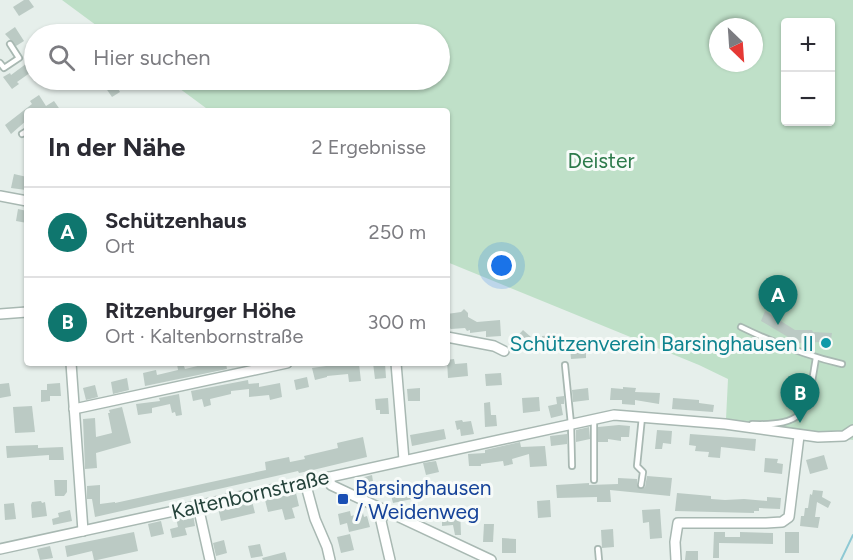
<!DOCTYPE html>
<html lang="de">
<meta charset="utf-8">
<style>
body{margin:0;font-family:Figtree,sans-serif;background:#f7f7f7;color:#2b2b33}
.controls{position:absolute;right:18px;top:18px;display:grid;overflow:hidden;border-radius:6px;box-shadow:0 2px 4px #0004}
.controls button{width:54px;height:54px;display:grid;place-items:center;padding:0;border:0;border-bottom:2px solid #e1e1e2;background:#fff;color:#2b2b33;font:30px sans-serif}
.compass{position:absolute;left:709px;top:18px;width:54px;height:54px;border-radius:50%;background:#fff;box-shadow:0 2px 4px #0004;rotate:155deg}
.you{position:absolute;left:502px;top:266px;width:21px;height:21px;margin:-15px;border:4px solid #fff;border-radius:50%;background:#1a73e8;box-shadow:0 0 0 9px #1a73e833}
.badge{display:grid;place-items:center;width:39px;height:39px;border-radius:50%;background:#0f766e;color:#fff;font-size:20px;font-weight:700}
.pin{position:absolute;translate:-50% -50px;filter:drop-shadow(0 2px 3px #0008)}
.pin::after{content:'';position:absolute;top:32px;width:21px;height:18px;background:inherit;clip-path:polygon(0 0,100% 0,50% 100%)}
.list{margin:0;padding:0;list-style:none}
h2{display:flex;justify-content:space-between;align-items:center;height:78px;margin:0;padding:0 24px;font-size:26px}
h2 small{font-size:20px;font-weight:400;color:#7c7c81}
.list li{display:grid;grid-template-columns:39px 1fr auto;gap:18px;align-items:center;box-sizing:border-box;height:90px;padding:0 24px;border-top:2px solid #e1e1e2}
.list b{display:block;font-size:22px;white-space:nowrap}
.list p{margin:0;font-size:20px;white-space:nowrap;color:#7c7c81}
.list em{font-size:20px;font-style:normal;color:#7c7c81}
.icon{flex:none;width:33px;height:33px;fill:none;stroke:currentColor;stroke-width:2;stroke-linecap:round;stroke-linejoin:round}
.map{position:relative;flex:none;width:853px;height:560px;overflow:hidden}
.search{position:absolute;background:#fff;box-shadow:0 2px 4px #0004;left:24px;top:24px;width:426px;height:66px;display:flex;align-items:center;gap:15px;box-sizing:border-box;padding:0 21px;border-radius:33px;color:#7c7c81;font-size:22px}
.panel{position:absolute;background:#fff;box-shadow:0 2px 4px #0004;left:24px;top:108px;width:426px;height:258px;border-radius:6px}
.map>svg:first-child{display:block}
</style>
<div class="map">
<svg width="853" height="560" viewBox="0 0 853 560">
<rect width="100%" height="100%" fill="#e6efeb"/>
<path fill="#bfe0c8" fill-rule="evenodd" d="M62,0H853V440L755,426L726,419L728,379L699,365L447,262V111H210L168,80H440V34H108ZM786,22H830V122H786ZM718,27H754V63H718Z"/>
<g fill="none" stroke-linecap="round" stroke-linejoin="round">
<path stroke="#8ec9d4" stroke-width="2" d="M841,560L853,535"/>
</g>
<g fill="#bbcac4">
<path d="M24,0H29L34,7L19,16L13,7Z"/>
<path d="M15,27L24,41L16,46L5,34Z"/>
<path d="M34,58V70L17,82L19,84L12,89L3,77L10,73L11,75Z"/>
<path d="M114,82L120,92L112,97L105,87Z"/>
<path d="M39,95L46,106L54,101L61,111H27V120L11,134L5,125L32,104L30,101Z"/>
<path d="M14,174L27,177L26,190L11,188Z"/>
<path d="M18,209L27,211V223L16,221Z"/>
<path d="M464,309L468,313V317L477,322L500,320L501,336L486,337V331L470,333V330L467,331L465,328L451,329L448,327L447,314L461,312Z"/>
<path d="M765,311L795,330H812L813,332L832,333L830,345H820L821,342L798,343L761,321Z"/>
<path d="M523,330L531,337L523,346L515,339Z"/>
<path d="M556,335L557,352L543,353L542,336Z"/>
<path d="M570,347H586V358L571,359Z"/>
<path d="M454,359L455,364L467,363L468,376L448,378L447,360Z"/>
<path d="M183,363L185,369L210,363H226L227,369L145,386L143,373L156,370L157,375L178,370L177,364Z"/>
<path d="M347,363L359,364L361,381L349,382L348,374L327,376V377L315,380L312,368Z"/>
<path d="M373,363H385L386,378L375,379Z"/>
<path d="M501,373L502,385L486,386L485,374Z"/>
<path d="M307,377L309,387L296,390L294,380Z"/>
<path d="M127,378L129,390L113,394L111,382Z"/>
<path d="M248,380L249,387L248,384L259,383V387L280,383L282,397L270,400L269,395L249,397V389L231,391V394L210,399L211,405L204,407L202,399L193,401L191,391Z"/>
<path d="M9,383L11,396L0,398V384Z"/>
<path d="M60,383L61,396H50V401L41,402V390H47V384Z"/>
<path d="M95,385L98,397L86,400L83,388Z"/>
<path d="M623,387L636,388L635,392L660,393L659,404L635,400V405L622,404V400H610L611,388L623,389Z"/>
<path d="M420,388V401H408L407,389Z"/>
<path d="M588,388L589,400L573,402L572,390Z"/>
<path d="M179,394L182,415L176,416L175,412L172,413L170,404L152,408V413L138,415L136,404L160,401L159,398Z"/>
<path d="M564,396V404H561L563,415L551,418L548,406L557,404L556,397Z"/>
<path d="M539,397L540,411L523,413L522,398Z"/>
<path d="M388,398L389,414H380V410H376L375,399Z"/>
<path d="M673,398L699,400V403L714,405L713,412L672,409Z"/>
<path d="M490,402L491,415H496L497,426L485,427L484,403Z"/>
<path d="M32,406L35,432L15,433L13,407Z"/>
<path d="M122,407L131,443L96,453L97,468L85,469L83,419L95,418L96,437L112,433L108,413H110L109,410Z"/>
<path d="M462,420L463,422L471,421L474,434L461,436L460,429L457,430L455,421Z"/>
<path d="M619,425L630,426L629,437H621V441L608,439V442H598V427Z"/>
<path d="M589,427L590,439L576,442V430Z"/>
<path d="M444,429L446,439L412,446L410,435Z"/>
<path d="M657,430L672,431L671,444L663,443L662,449H655Z"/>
<path d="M567,434V444L551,446L550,436Z"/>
<path d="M690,434L756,439L755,451L721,447L720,458L708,457L709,452L695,451L696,446L689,445Z"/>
<path d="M363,437L367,457L313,470L299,473L298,471L95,517L92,499H87V486L100,485V504L115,502V503L266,470L265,462L274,460L289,457L290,462L305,459L304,456L338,448L337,443Z"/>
<path d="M520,442L521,447L545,446L547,466L530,467L529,454L512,459L513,464L504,466L503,461L481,464V466H469L468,454L485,453V450Z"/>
<path d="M38,445V448L63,447L64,460H49V455L7,458L6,446Z"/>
<path d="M824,455L828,469L810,474L806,460Z"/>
<path d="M765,458L778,459L777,463L783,464L782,474L764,472Z"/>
<path d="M436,461L439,472L426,475L423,463Z"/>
<path d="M372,475L374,488H372L373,493L367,495L366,489L360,490L357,479Z"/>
<path d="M647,476L672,478L670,496L610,490L611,502H597V497L557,498L556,485L589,483V485L618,484V478L637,479V486L641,489L645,487Z"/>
<path d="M54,480H67V492L64,496H55Z"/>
<path d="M408,483L412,499L393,503L390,491L398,489L397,485Z"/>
<path d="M813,490L823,491L822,497L831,502L828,508L817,502L815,517H820L818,528L800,526L801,516H804L805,508H808L810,494L812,495Z"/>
<path d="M296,493L299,506L292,508L295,518L285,520L282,509L268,512L265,500Z"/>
<path d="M677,493L711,496V499L725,500L744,499L767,501V497L781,498L780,509L759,508V511H754V513L675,511Z"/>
<path d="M550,500L551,517L538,518L537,501Z"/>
<path d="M41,501L42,503L45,502L47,516L32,518L31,505L32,502Z"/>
<path d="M252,501L255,513L221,521L218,508Z"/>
<path d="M14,503L16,519L5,520L4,504Z"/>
<path d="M460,509L461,535H455L453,525L442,526V510Z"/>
<path d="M660,509L662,538L650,539L649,522L643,523L642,510Z"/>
<path d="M70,510L72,521L53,525L52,519L59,517L58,513Z"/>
<path d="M350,511L351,516L363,513L364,517L367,516L370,527L349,532L347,523L340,525L338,514Z"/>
<path d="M193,514L195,526L185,528L187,535L172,538L170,529L178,527L176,518Z"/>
<path d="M161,521L164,534L151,537L148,524Z"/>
<path d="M484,524H494L493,542H483Z"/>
<path d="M613,529L614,547L602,548L601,530Z"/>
<path d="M134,532L138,551L97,560H94L92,551L67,557L65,546Z"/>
<path d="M714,532H725V537H740V532L773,533V544L719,543V558H713Z"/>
<rect x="785" y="532" width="14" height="21"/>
<path d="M350,534L354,550L341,553L337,537Z"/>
<path d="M502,538L516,539V553H502Z"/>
<path d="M224,540L227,553L216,556L213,543Z"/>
<path d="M260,544L263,556L251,558L248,546Z"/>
<path d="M50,546L53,558L40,560L37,549Z"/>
<path d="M686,551H698V560H685Z"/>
<path d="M285,552L287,560H263L262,558Z"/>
</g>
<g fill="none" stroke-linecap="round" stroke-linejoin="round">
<g stroke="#a8b8b2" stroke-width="8">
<g id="service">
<path d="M0,63L4,68L19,58L10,44"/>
<path d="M22,134L27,131"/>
<path d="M741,327C774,343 806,356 842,364"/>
<path d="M565,365L571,424L572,466"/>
<path d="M594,419V480"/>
<path d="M752,424C810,426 807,409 816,358"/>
<path d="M641,485L643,472L637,466L642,417"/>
<path d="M598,549L599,560"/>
</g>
</g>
<g stroke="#a8b8b2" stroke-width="12">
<g id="minor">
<path d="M0,196L27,201"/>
<path d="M0,314L27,312"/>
<path d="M447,337L494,346L504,351"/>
<path d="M71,363L83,531"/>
<path d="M396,363L404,460"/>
<path d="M74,409L287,363"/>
<path d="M329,477L331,485L491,560"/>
<path d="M305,482L315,519L327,547L330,560"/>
<path d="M198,506L210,560"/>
<path d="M385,511L381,521L390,560"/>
<path d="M0,549L614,415L725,424L818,437L844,436L853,430"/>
<path d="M676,560L675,542L678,523H766L782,522L789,517L799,436"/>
</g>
</g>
<use href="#service" stroke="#fff" stroke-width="4.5"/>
<use href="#minor" stroke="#fff" stroke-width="9"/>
</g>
<circle fill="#0f9aa8" stroke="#f7fbf9" stroke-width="2" cx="826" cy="343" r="6"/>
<rect fill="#1a4fb4" stroke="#f7fbf9" stroke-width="2" x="337" y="493" width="12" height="12" rx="3"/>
<g text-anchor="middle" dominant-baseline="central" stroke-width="6" stroke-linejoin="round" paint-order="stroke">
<g font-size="21" fill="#2d7a4b" stroke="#f7fbf9">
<text x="601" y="160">Deister</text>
</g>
<g font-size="21" fill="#0d838f" stroke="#f7fbf9" text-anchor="end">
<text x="814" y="343">Schützenverein Barsinghausen II</text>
</g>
<g font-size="21" fill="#164399" stroke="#f7fbf9" text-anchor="start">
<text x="355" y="487">Barsinghausen<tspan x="355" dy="24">/ Weidenweg</tspan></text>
</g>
<g font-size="21" fill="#24423a" stroke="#f7fbf9">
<text transform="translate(250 494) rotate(-13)">Kaltenbornstraße</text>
</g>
</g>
</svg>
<div class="controls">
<button>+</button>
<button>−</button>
</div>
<svg class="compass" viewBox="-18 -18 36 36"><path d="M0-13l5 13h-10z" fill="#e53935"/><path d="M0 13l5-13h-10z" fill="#7c7c81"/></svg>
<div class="you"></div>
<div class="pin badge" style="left:778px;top:325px">A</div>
<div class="pin badge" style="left:800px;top:423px">B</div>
<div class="search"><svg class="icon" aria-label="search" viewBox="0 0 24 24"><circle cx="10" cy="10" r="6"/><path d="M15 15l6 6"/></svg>Hier suchen</div>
<section class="panel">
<h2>In der Nähe<small>2 Ergebnisse</small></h2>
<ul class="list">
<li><span class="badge">A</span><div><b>Schützenhaus</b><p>Ort</p></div><em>250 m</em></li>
<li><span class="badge">B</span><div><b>Ritzenburger Höhe</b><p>Ort · Kaltenbornstraße</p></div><em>300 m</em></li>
</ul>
</section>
</div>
